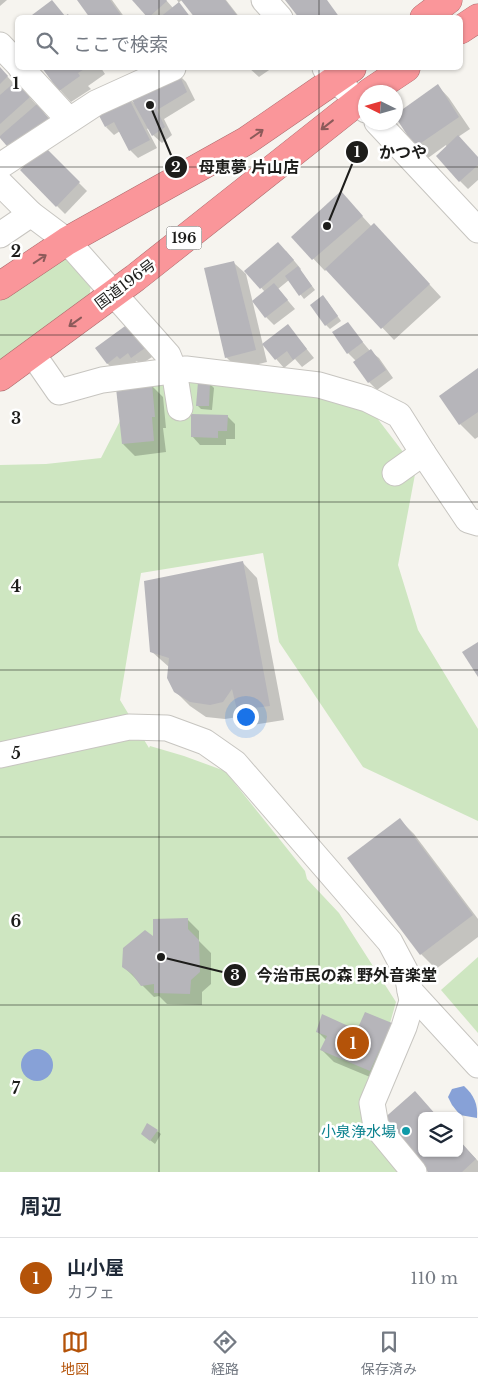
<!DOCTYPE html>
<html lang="ja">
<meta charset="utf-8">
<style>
body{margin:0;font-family:"Libre Baskerville","Noto Sans JP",serif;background:#f2f2f3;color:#1f2937}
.controls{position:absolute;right:15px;bottom:15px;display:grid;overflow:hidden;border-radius:8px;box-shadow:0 1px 4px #0004}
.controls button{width:45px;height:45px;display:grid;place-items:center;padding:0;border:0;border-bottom:1px solid #e0e1e3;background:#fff;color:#1f2937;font:25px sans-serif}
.compass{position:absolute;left:358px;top:85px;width:45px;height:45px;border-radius:50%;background:#fff;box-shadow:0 1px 4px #0004;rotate:275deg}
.you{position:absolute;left:245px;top:716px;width:18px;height:18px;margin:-12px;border:4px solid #fff;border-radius:50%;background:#1a73e8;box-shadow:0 0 0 8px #1a73e833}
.badge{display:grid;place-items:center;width:32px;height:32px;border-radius:50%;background:#b45309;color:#fff;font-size:16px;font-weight:700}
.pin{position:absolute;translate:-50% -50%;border:2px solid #fff;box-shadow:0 1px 5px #0006}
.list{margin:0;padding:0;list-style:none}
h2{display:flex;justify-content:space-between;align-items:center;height:65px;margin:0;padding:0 20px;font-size:21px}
h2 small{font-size:16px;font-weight:400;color:#747a83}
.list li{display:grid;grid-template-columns:32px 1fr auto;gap:15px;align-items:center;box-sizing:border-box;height:80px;padding:0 20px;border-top:1px solid #e0e1e3}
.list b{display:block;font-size:19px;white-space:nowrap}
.list p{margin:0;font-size:16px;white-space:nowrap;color:#747a83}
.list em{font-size:16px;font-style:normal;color:#747a83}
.icon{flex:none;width:28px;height:28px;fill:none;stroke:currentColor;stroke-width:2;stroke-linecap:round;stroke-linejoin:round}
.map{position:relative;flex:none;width:478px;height:1172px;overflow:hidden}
.search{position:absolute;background:#fff;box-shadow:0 1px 4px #0004;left:15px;right:15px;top:15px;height:55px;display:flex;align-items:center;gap:12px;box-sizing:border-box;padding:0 18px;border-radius:8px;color:#747a83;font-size:19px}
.sheet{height:145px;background:#fff}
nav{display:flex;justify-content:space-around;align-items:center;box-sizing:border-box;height:70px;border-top:1px solid #e0e1e3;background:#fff;font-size:14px;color:#747a83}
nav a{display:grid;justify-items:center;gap:2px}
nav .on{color:#b45309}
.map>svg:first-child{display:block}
</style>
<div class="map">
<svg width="478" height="1172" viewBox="0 0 478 1172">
<rect width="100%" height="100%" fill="#f6f4ef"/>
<g fill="#cee6c1">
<path d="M77,253L93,271L88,305L0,369V301L37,272Z"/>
<path d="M141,380L198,382L364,401L416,469L398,565L418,630L478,729V821L363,767L279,642L263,553L141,573L120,700L149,748L150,746L184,756L225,771L305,871L307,879L339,913L396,1002L363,1118L414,1172H0V465L46,464L101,458Z"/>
<path d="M478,957V1033L441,990Z"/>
</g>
<g fill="#87a1d7">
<circle cx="37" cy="1065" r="16"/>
<path d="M464,1086C474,1095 478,1104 477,1118L460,1115L452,1105L448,1097L452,1089Z"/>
</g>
<g fill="#0003">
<path d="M0,0H7L0,6Z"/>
<path d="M79,0H112L125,18H92Z"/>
<path d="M134,0H166L173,8L179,3L177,0H182L178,3L191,18H149Z"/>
<path d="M183,0H226L240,18H197Z"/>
<path d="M0,68L14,84L24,91L58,129L0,136Z"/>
<path d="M44,68H101L105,74L88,86L91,89L71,102L60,90Z"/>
<path d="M249,68H272L259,77Z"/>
<path d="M178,74L186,82L195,100L164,119L172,135L162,143L153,135L149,128L147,129L157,148L138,158L130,150L120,131L114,135L106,127L127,96L136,105Z"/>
<path d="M438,86L449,98L470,129L458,137L478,158V180L468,189L460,181L446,145L428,158L416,146L396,116Z"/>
<path d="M44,148L87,191L65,214L21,170Z"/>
<path d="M341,193L372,227L386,237L441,297L394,340L327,269L325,271L293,237Z"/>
<path d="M286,251L301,269L300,270L315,290L304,299L289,280L278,289L295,309L274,325L266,317L265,292L246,271Z"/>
<path d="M234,263L246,274L267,362L238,369L226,357Z"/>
<path d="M327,301L341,321L330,329L326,325Z"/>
<path d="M132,322L152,357L140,365L137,361L129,366L126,364L116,372L107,363Z"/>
<path d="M347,323L370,351L379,358L393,378L377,390L369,382L356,361L348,353L334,333Z"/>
<path d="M288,326L314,358L302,367L295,359L284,368L264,345Z"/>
<path d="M478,370V437L475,439L460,424Z"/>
<path d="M210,384L214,388L212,410L201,409L197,405Z"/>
<path d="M151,385L163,397L166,428H163L166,452L135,456L123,444Z"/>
<path d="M227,416L235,424V439H226V445H200L192,436Z"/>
<path d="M243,563L257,578L284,720L253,725L241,713L238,717L225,719L206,717L190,706L175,691L169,667L151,651Z"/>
<path d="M400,820L414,834L478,919V937L436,969L421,954Z"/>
<path d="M188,920L199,931V941L211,953V984L202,992V1005L167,1004L159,996L154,997L123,966L155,939Z"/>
<path d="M365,1014L392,1024L382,1082L334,1062L322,1050L326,1040L318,1032L358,1031Z"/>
<path d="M422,1116V1153H459V1141L478,1161V1172H430L383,1121Z"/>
<path d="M157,1131L161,1134L155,1144L146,1137Z"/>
</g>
<g fill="#b6b5ba">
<path d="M52,0L65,16L68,14L70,18H28Z"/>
<path d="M77,0H110L123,18H90Z"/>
<path d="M132,0H166L167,1L148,18Z"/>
<path d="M181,0H225L239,18H195Z"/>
<path d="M285,0H327L340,18H299Z"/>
<path d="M179,2L191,18H159Z"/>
<path d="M0,67L8,76L0,84Z"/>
<path d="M42,68H86L78,73L80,76L59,91Z"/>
<path d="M178,72L187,92L157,110L165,127L152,136L132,100Z"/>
<path d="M16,81L30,97L0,124V95Z"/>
<path d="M438,84L459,117L415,147L396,118V114Z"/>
<path d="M127,95L150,140L129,151L114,122L105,127L96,110Z"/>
<path d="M37,104L50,120L12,152L0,138V136Z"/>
<path d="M458,135L478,157V165L459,182L436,156Z"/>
<path d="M44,146L80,182L56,207L20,170Z"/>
<path d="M341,191L363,216L312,260L291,237Z"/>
<path d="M374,223L430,284L381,329L325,269Z"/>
<path d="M278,242L294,260L260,289L244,271Z"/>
<path d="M234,261L256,350L225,358L204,268Z"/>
<path d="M298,266L312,286L299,296L285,276Z"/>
<path d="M274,283L288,300L265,318L252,301Z"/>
<path d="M323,295L338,316L325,326L310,305Z"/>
<path d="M132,321L145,348L131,358L128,353L120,359L117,356L107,364L95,348Z"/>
<path d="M348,322L363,342L347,354L332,332Z"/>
<path d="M288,324L307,349L293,360L287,351L275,360L262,344Z"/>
<path d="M371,349L386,370L368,383L353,362Z"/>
<path d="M478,368V412L459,425L439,396Z"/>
<path d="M198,382L210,383L209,406H196Z"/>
<path d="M152,384L155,417H152L154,441L122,444L116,388Z"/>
<path d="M191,414L228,415L227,431H218V438L191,437Z"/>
<path d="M243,561L270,706L237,710L232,689L223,702L210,705L190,702L174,692L167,678L169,658L150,652L144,581Z"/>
<path d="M478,642V677L462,652Z"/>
<path d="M400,818L473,915L420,955L347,858Z"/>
<path d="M188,918V929L199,940L200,972L191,980L190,994L154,993V984L141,986L132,974L122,967L123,948L145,930L153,936V919Z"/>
<path d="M365,1012L392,1023L370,1071L320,1050L327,1036L316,1032L322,1014L357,1030Z"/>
<path d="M415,1091L437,1116H422V1153H459V1140L476,1159L462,1172H428L381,1121Z"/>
<path d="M147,1123L158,1130L150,1141L141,1134Z"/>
</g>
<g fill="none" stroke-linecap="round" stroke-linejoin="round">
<g stroke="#c7c5c0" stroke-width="27">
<g id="minor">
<path d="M264,0L280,18"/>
<path d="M0,45L18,64"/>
<path d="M21,68L69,120"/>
<path d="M325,68L366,110"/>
<path d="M377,122L478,230"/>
<path d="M0,166L96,103L173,68"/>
<path d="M0,183L31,214"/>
<path d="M0,235L31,214L67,241L168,355L174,370L180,408"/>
<path d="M32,353L59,392L102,380L186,369L319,385L367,399L399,415L423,453"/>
<path d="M395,473L423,453L468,520L478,523"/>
<path d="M0,755L129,727L167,728L205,742L235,763L390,942L407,974L412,1001L404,1027L372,1103L376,1126L414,1172"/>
<path d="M410,991L478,1065"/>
</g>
</g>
<g stroke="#ad6c6e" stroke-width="29">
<g id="highway">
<path d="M424,18L448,0"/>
<path d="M460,30L478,18"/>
<path d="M370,92L406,68"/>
<path d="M0,286L67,241L246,141L352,68"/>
<path d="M0,377L135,278L366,95"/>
</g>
</g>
<use href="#minor" stroke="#fff" stroke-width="25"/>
<use href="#highway" stroke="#fa969a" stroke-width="28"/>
</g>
<defs><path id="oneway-shaft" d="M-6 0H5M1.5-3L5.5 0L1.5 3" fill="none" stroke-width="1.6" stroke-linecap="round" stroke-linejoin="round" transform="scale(1.25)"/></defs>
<g stroke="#8c5a5a">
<use href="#oneway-shaft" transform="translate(327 125) rotate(142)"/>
<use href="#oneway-shaft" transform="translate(257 134) rotate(-35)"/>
<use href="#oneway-shaft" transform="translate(40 259) rotate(-34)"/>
<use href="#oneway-shaft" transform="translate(75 322) rotate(144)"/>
</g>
<path fill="none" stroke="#1d1d1b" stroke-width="1" stroke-opacity="0.55" d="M159,0V18M319,0V18M159,68V1172M319,68V1172M0,167H478M0,335H478M0,502H478M0,670H478M0,837H478M0,1005H478"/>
<circle fill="#0f9aa8" stroke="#fff" stroke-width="2" cx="406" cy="1131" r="5"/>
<g text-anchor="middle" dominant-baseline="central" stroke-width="5" stroke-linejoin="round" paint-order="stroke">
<rect fill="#fff" stroke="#61615f" stroke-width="1" x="166.5" y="226.5" width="35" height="23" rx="4"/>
<g font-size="14" font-weight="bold" fill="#1d1d1b">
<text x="184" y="238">196</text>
</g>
<g font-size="15" fill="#1d1d1b" stroke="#fff">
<text transform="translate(125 284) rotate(-37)">国道196号</text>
</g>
<g font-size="15" fill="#0d838f" stroke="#fff" text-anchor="end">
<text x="396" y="1131">小泉浄水場</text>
</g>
</g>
<g font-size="16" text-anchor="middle" font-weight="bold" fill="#1d1d1b" stroke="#fff" stroke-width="5" stroke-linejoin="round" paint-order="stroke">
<text x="16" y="89">1</text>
<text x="16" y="257">2</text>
<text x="16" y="424">3</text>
<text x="16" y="592">4</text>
<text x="16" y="759">5</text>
<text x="16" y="927">6</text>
<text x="16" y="1094">7</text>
</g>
<path fill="none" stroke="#1d1d1b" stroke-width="2" d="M327 226L357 152M150 105L176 167M161 957L235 975"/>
<g fill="#1d1d1b" stroke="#fff" stroke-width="2">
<circle cx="327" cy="226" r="5"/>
<circle cx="150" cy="105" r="5"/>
<circle cx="161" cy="957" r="5"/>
<circle cx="357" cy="152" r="12"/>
<circle cx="176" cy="167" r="12"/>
<circle cx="235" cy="975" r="12"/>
</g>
<g font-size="15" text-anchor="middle" font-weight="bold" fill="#fff">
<text x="357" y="157">1</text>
<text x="176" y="172">2</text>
<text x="235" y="980">3</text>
</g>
<g font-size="16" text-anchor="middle" font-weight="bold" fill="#1d1d1b" stroke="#fff" stroke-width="5" stroke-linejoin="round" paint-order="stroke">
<text x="403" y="158">かつや</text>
<text x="249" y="173">母恵夢 片山店</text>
<text x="347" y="981">今治市民の森 野外音楽堂</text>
</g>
</svg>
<div class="controls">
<button><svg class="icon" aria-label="layers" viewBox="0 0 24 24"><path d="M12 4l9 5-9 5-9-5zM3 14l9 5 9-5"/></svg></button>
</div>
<svg class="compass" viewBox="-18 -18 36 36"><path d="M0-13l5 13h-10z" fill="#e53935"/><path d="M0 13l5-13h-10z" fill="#747a83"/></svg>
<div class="you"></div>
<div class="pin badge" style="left:353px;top:1043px">1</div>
<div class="search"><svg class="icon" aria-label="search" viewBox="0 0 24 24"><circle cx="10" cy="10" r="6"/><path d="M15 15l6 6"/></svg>ここで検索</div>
</div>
<section class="sheet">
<h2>周辺<small></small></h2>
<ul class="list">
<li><span class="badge">1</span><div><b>山小屋</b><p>カフェ</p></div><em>110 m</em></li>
</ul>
</section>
<nav>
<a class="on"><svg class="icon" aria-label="map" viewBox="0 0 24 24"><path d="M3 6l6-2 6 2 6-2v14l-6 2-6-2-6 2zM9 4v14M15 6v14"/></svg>地図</a>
<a><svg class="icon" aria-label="directions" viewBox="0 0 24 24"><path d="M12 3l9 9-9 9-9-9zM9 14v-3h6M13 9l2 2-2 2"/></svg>経路</a>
<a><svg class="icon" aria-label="saved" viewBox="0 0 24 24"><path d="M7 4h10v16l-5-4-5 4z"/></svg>保存済み</a>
</nav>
